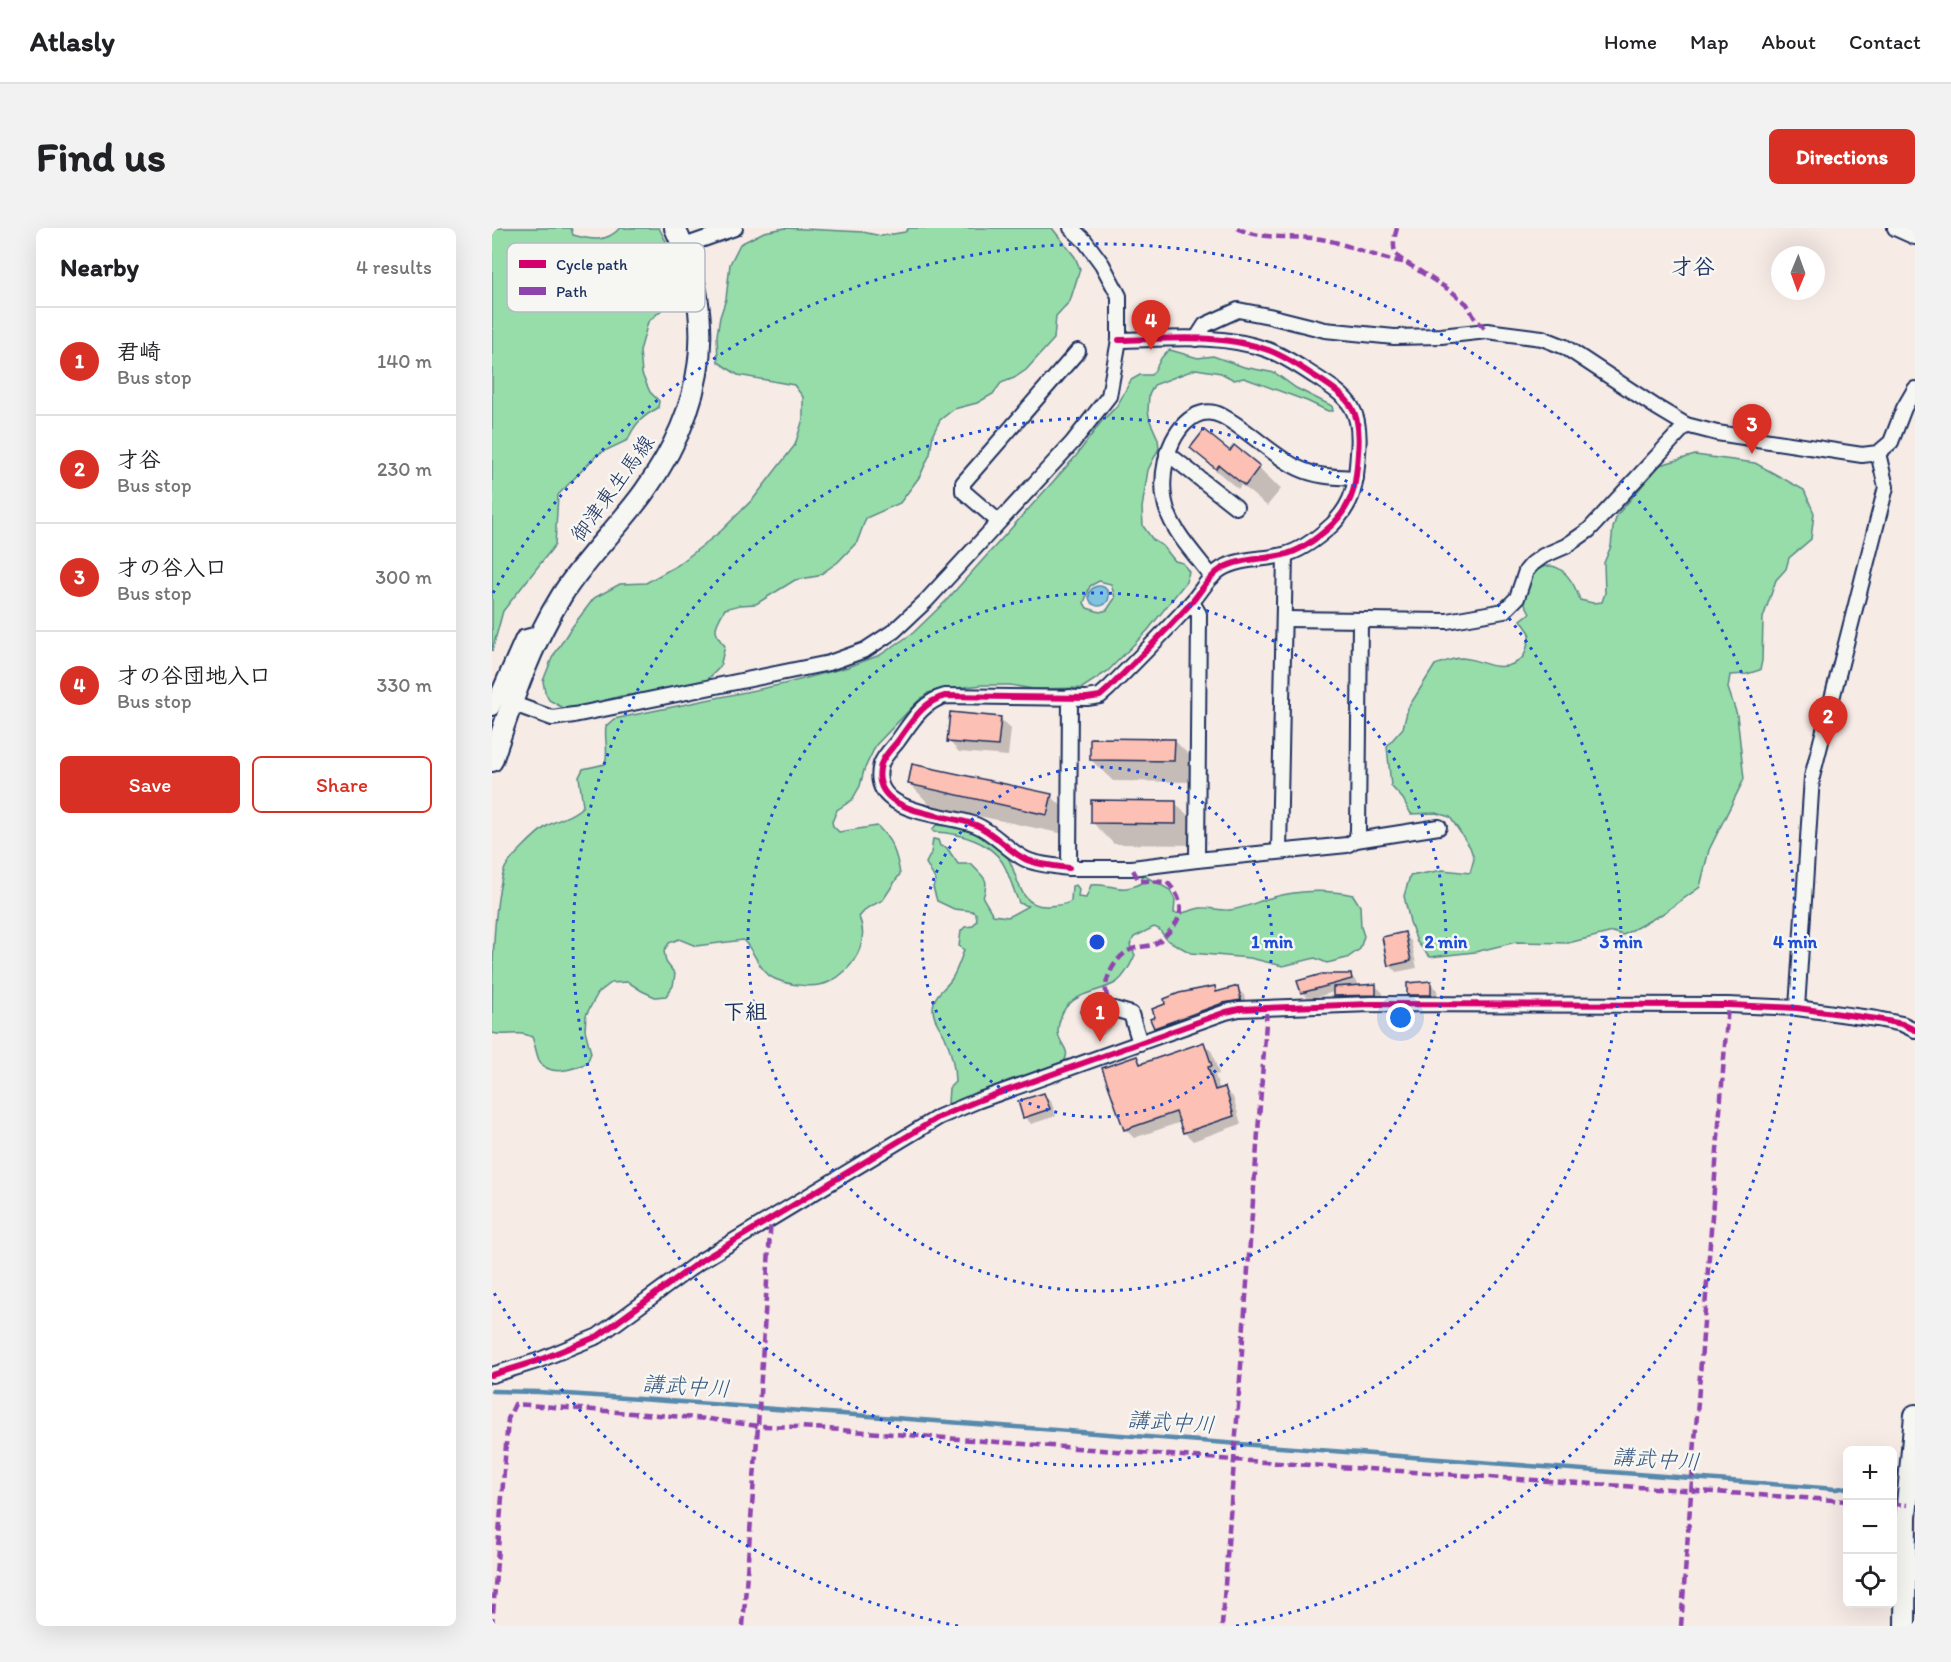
<!DOCTYPE html>
<meta charset="utf-8">
<style>
body{margin:0;font-family:Itim,"Klee One",sans-serif;background:#f2f2f2;color:#202124}
.controls{position:absolute;right:18px;bottom:18px;display:grid;overflow:hidden;border-radius:9px;box-shadow:0 6px 24px #0002}
.controls button{width:54px;height:54px;display:grid;place-items:center;padding:0;border:0;border-bottom:2px solid #e0e0e0;background:#fff;color:#202124;font:30px sans-serif}
.compass{position:absolute;left:1279px;top:18px;width:54px;height:54px;border-radius:50%;background:#fff;box-shadow:0 6px 24px #0002;rotate:181deg}
.you{position:absolute;left:909px;top:790px;width:21px;height:21px;margin:-15px;border:4px solid #fff;border-radius:50%;background:#1a73e8;box-shadow:0 0 0 9px #1a73e833}
.badge{display:grid;place-items:center;width:39px;height:39px;border-radius:50%;background:#d93025;color:#fff;font-size:20px;font-weight:700}
.pin{position:absolute;translate:-50% -50px;filter:drop-shadow(0 2px 3px #0008)}
.pin::after{content:'';position:absolute;top:32px;width:21px;height:18px;background:inherit;clip-path:polygon(0 0,100% 0,50% 100%)}
.list{margin:0;padding:0;list-style:none}
h2{display:flex;justify-content:space-between;align-items:center;height:78px;margin:0;padding:0 24px;font-size:26px}
h2 small{font-size:20px;font-weight:400;color:#757577}
.list li{display:grid;grid-template-columns:39px 1fr auto;gap:18px;align-items:center;box-sizing:border-box;height:108px;padding:0 24px;border-top:2px solid #e0e0e0}
.list b{display:block;font-size:22px;white-space:nowrap}
.list p{margin:0;font-size:20px;white-space:nowrap;color:#757577}
.list em{font-size:20px;font-style:normal;color:#757577}
.actions{display:flex;gap:12px;padding:18px 24px}
.actions a{flex:1;padding:14px 0;border:2px solid #d93025;border-radius:9px;text-align:center;font-size:21px;color:#d93025}
.actions .main{background:#d93025;color:#fff}
.icon{flex:none;width:33px;height:33px;fill:none;stroke:currentColor;stroke-width:2;stroke-linecap:round;stroke-linejoin:round}
.map{position:relative;flex:none;width:1423px;height:1398px;overflow:hidden;border-radius:9px}
header{display:flex;align-items:center;gap:36px;box-sizing:border-box;height:84px;padding:0 30px;background:#fff;border-bottom:2px solid #e0e0e0}
header strong{font-size:28px}
nav{display:flex;gap:33px;margin-inline-start:auto;font-size:21px}
.intro{display:flex;align-items:center;justify-content:space-between;box-sizing:border-box;height:144px;padding:0 36px}
h1{margin:0;font-size:42px}
.button{padding:15px 27px;border-radius:9px;background:#d93025;color:#fff;font-size:21px;font-weight:700}
main{display:flex;gap:36px;padding:0 36px}
aside{flex:1;background:#fff;border-radius:9px;box-shadow:0 6px 24px #0002}
.map>svg:first-child{display:block}
</style>
<header>
<strong>Atlasly</strong>
<nav><a>Home</a><a>Map</a><a>About</a><a>Contact</a></nav>
</header>
<div class="intro"><h1>Find us</h1><a class="button">Directions</a></div>
<main>
<aside>
<h2>Nearby<small>4 results</small></h2>
<ul class="list">
<li><span class="badge">1</span><div><b>君崎</b><p>Bus stop</p></div><em>140 m</em></li>
<li><span class="badge">2</span><div><b>才谷</b><p>Bus stop</p></div><em>230 m</em></li>
<li><span class="badge">3</span><div><b>才の谷入口</b><p>Bus stop</p></div><em>300 m</em></li>
<li><span class="badge">4</span><div><b>才の谷団地入口</b><p>Bus stop</p></div><em>330 m</em></li>
</ul>
<div class="actions"><a class="main">Save</a><a>Share</a></div>
</aside>
<div class="map">
<svg width="1423" height="1398" viewBox="0 0 1423 1398">
<rect width="100%" height="100%" fill="#f7ebe6"/>
<filter id="ink" filterUnits="userSpaceOnUse"><feTurbulence type="fractalNoise" baseFrequency=".0167" numOctaves="2"/><feDisplacementMap in="SourceGraphic" scale="12" xChannelSelector="R" yChannelSelector="G"/><feConvolveMatrix kernelMatrix="1 2 1 2 8 2 1 2 1" color-interpolation-filters="sRGB"/></filter>
<g filter="url(#ink)">
<g fill="#97ddaa" stroke="#598684" stroke-width="1.5" fill-rule="evenodd">
<path d="M0,0H79L81,7C99,12 114,15 128,0H167L179,23L186,58L174,78L156,94L148,123L150,146L158,164L167,173L166,180C151,188 142,196 136,212L106,226L66,267L63,317L11,383L0,423Z"/>
<path d="M293,0L371,4L389,8L413,4L417,0H560L583,29L588,41L578,73L564,88L562,111L534,142L522,150L509,155L501,166L485,175L462,181L448,192L441,206L438,226L428,248L408,275L374,290L365,314L346,334L326,348L303,352L264,376L248,377L233,381C223,398 219,403 233,418L228,439L214,453L166,464L129,468L88,479L71,480L57,472L53,464L51,453L60,430L77,403L102,370L128,356L154,355L186,337L229,303L262,270L303,217L311,191V169L302,157L246,147L226,134L225,107L228,89L234,71L238,36L248,16L272,4Z"/>
<path d="M678,122L706,130L721,128L752,139L783,145L804,160L840,178L841,183H836L815,173L752,150L742,152L729,145L704,141L662,157L657,167L656,183L658,193L666,211L667,220L656,242L650,280L651,298L661,312L671,318L683,333L691,335L697,344L694,354L656,402L616,443L590,460L541,461L518,457H490L446,462L436,465L426,473L384,517L372,542L368,558L360,572L345,582L340,594L341,598L347,604L385,598C400,611 405,627 408,646L391,672L375,680L367,689C378,714 361,743 337,754C323,761 297,757 283,751C267,744 263,723 251,712L204,718L187,711L177,715L172,723L174,734L183,746L181,758L174,768L163,769L150,763L136,754L119,755L106,765L94,787L93,802L99,825L95,835C82,841 56,850 47,832C44,825 43,816 40,809C25,802 15,809 0,805C0,764 0,674 13,640C17,633 25,625 31,619C38,612 47,603 55,598C68,590 81,589 91,578L87,549L91,541L113,536C117,523 112,511 114,498L122,491L292,456L356,439L388,427L421,405L453,374L584,228L609,194L625,178L639,152L648,147H659C669,137 664,131 678,122ZM607,353L619,356L623,370L615,382L608,384L595,380L592,375L598,358Z"/>
<path d="M1203,227L1263,235L1312,262L1322,285L1319,311L1297,330L1294,341L1284,352L1271,390L1270,433L1268,442L1255,446L1238,447L1236,460L1245,487L1252,551L1217,622L1208,659L1170,686L1131,707L1121,704L1076,715L1024,714L983,724L938,729L925,714L918,694L912,668L918,648L951,642L978,645L982,631L978,619L958,589L944,585L919,586L911,571L899,558L895,518L911,500L916,480L943,437C952,434 961,430 970,430C988,431 1003,444 1021,436C1036,429 1034,421 1038,405L1029,392L1038,385L1030,370L1031,353C1037,349 1045,341 1051,339C1071,333 1083,357 1088,372L1101,375L1110,374L1113,365L1112,335L1119,318L1121,300L1125,287L1168,237Z"/>
<path d="M444,597C466,599 492,605 509,621C528,637 521,680 556,678C564,677 572,678 579,673L580,658L584,657L587,661L586,669L594,670L599,657C619,654 627,667 649,655L650,649L653,648L678,662L683,672L682,685C692,687 699,681 709,680C718,679 728,683 737,682C751,681 764,674 778,670C806,662 832,661 861,667L868,678L869,699L872,708L868,721L855,730L835,735L823,730L791,738L758,730L699,725L675,712L667,701L662,699L642,709L638,717L643,727C639,736 633,748 625,754C609,764 589,763 575,778C569,784 564,801 567,809C572,822 580,823 569,838L518,852L461,876L456,875L457,860L463,854C463,840 459,822 453,809C447,797 438,788 442,774C445,764 453,761 459,752C465,743 468,733 472,722L467,718L469,703L473,699L481,698L485,692L484,686L480,683L462,681L445,673L441,659L444,653L434,635L439,625L441,611L446,612L448,618L455,620L466,636H479C494,652 497,650 491,670L501,687L516,689L536,678L527,675C522,663 518,650 513,639C501,614 468,605 442,604L440,602Z"/>
</g>
<circle fill="#7fc5e0" stroke="#5789ac" stroke-width="1.5" cx="607" cy="368" r="10"/>
<g fill="#0003">
<path d="M700,220L738,225L742,220L767,240L789,261L775,278L749,257L746,261L722,241Z"/>
<path d="M508,490L519,501L516,528L467,524L457,513Z"/>
<path d="M682,512L704,534L703,554L621,553L599,532Z"/>
<path d="M418,556L559,568L581,589L577,607L439,578Z"/>
<path d="M683,575L705,596V617L622,616L600,594Z"/>
<path d="M912,706L919,713L925,740L904,744L898,737Z"/>
<path d="M859,748L866,755V759L884,758L891,765V773L849,775L842,768V764L817,771L810,764Z"/>
<path d="M938,755L945,762L946,773H924L917,766Z"/>
<path d="M722,760L727,764L745,760L752,767L755,778L670,806L663,799Z"/>
<path d="M610,779L623,796L611,807L590,784Z"/>
<path d="M712,816L720,824L727,846L723,847L728,862L732,861L741,869L749,896L701,913L692,904L689,894L642,910L633,901L644,830L651,836Z"/>
<path d="M552,867L559,873L564,888L539,896L533,889Z"/>
</g>
<g fill="none" stroke-linecap="round" stroke-linejoin="round">
<g stroke="#5789ac" stroke-width="4.5">
<path d="M0,1163L47,1164L218,1176L1344,1261L1356,1259"/>
<path d="M1400,1248L1414,1240"/>
</g>
</g>
<g fill="#fcc1b4" stroke="#1b2f5e" stroke-width="1.5">
<path d="M712,202L738,223L742,217L768,238L753,258L727,237L724,241L698,220Z"/>
<path d="M458,484L509,489L506,518L455,514Z"/>
<path d="M598,510L683,511L682,533L598,532Z"/>
<path d="M420,536L560,566L555,587L416,556Z"/>
<path d="M599,572L684,573V596L599,595Z"/>
<path d="M913,704L919,733L896,738L890,709Z"/>
<path d="M830,746H859L860,751L809,765L805,753Z"/>
<path d="M939,753V767H915V755Z"/>
<path d="M884,756V767L841,768V759Z"/>
<path d="M723,758L724,764L746,758L749,772L731,775L662,800L658,791L663,789L660,781L673,776L672,771L687,765Z"/>
<path d="M603,770L617,788L603,801L588,784Z"/>
<path d="M712,814L720,838L716,839L723,862L733,859L742,888L691,905L684,884L632,902L610,840L645,828L648,836Z"/>
<path d="M552,865L558,881L531,890L526,873Z"/>
</g>
<g fill="none" stroke-linecap="round" stroke-linejoin="round">
<g stroke="#1b2f5e" stroke-width="18">
<g id="street">
<path d="M1403,0L1423,9"/>
<path d="M192,18L243,0"/>
<path d="M704,111L713,97L746,82L777,88L833,102L902,109L949,108L995,103L1050,110L1073,119L1164,179L1194,197L1225,205L1370,227L1386,225L1399,214L1412,180L1423,161"/>
<path d="M675,225L744,279"/>
<path d="M506,293L471,263V255L586,123"/>
<path d="M720,349C689,308 662,287 674,232C679,208 701,173 730,188C757,202 778,226 806,240C825,249 843,249 864,250"/>
<path d="M792,391L955,393L1012,383L1025,370L1034,343L1040,336L1051,328L1074,318L1097,302L1194,197"/>
<path d="M578,469L577,640H640L705,632L707,386L700,374"/>
<path d="M19,475L60,490L82,487L337,435L373,422L402,403L434,373L580,215L617,168L627,112V68L610,36L593,13L579,0"/>
<path d="M0,480L31,410L49,405"/>
<path d="M864,612L947,599"/>
<path d="M787,623L793,327"/>
<path d="M705,632L855,617L864,612L866,603L868,392"/>
<path d="M577,640C564,638 545,637 533,631C515,622 503,605 484,597C454,585 375,587 389,536C392,528 400,520 405,514C419,495 430,474 453,468L595,470L608,468L617,460C645,432 673,404 699,375C709,364 717,348 729,341C747,330 771,332 791,327C810,323 827,309 841,296C863,273 864,255 866,225C870,182 859,171 824,149C808,139 793,128 776,122C729,105 676,111 627,112"/>
<path d="M1305,780L1320,549L1394,259L1386,225"/>
<path d="M622,781L639,786L648,815"/>
<path d="M0,1147L45,1133L106,1108L207,1034L447,889L485,873L734,784L747,781L879,776L1236,777L1305,780L1385,791L1410,796L1423,802"/>
</g>
</g>
<g stroke="#1b2f5e" stroke-width="24">
<g id="secondary">
<path d="M0,533C19,476 38,418 70,367C93,330 127,299 152,264C212,181 227,94 183,0"/>
<path d="M1413,1398L1414,1289L1423,1187"/>
</g>
</g>
<use href="#street" stroke="#f6f6f2" stroke-width="14"/>
<use href="#secondary" stroke="#f6f6f2" stroke-width="20"/>
<g stroke="#8e44ad" stroke-width="4.5" stroke-dasharray="9 4.5" stroke-linecap="butt">
<path d="M745,0C770,13 802,7 829,11C857,16 882,30 911,34"/>
<path d="M905,0C902,11 899,21 907,30L959,63L975,76L982,89L995,103"/>
<path d="M622,781C619,776 615,770 614,764C612,749 625,728 638,722C645,718 653,719 660,717C666,715 671,710 675,706C693,688 693,673 675,654L647,653L640,640"/>
<path d="M1400,1276L1415,1277"/>
<path d="M0,1398L16,1191L23,1176L217,1191L266,1198L309,1199L742,1232L1356,1273"/>
<path d="M251,1398L266,1198L279,989"/>
<path d="M730,1398L775,781"/>
<path d="M1189,1398L1236,777"/>
</g>
<g stroke="#f6f6f2" stroke-width="10">
<g id="cycleway">
<path d="M577,640C564,638 545,637 533,631C515,622 503,605 484,597C454,585 375,587 389,536C392,528 400,520 405,514C419,495 430,474 453,468L595,470L608,468L617,460C645,432 673,404 699,375C709,364 717,348 729,341C747,330 771,332 791,327C810,323 827,309 841,296C863,273 864,255 866,225C870,182 859,171 824,149C808,139 793,128 776,122C729,105 676,111 627,112"/>
<path d="M0,1147L45,1133L106,1108L207,1034L447,889L485,873L734,784L747,781L879,776L1236,777L1305,780L1385,791L1410,796L1423,802"/>
</g>
</g>
<use href="#cycleway" stroke="#d6006c" stroke-width="6"/>
</g>
</g>
<g fill="none" stroke="#1d4ed8" stroke-width="3" stroke-dasharray="3 6">
<circle cx="605" cy="714" r="175"/>
<circle cx="605" cy="714" r="349"/>
<circle cx="605" cy="714" r="524"/>
<path d="M466 1398A698 698 0 0 1 1 1063M1 365A698 698 0 1 1 744 1398"/>
</g>
<g text-anchor="middle" dominant-baseline="central" stroke-width="5" stroke-linejoin="round" paint-order="stroke">
<g font-size="21" fill="#1b2f5e" stroke="#f6f6f2">
<text transform="translate(120 260) rotate(-54)">御津東生馬線</text>
</g>
<g font-size="22" font-weight="bold" fill="#1b2f5e" stroke="#f6f6f2">
<text x="1201" y="38">才谷</text>
<text x="253" y="783">下組</text>
</g>
<g font-size="22" font-style="italic" fill="#34547e" stroke="#f6f6f2">
<text transform="translate(194 1158) rotate(4)">講武中川</text>
<text transform="translate(679 1194) rotate(4)">講武中川</text>
<text transform="translate(1164 1231) rotate(4)">講武中川</text>
</g>
</g>
<rect x="15" y="15" width="198" height="69" rx="9" fill="#f6f6f2" stroke="#b4bac6" stroke-width="1.5"/>
<rect x="27" y="32" width="27" height="8" fill="#d6006c"/>
<rect x="27" y="59" width="27" height="8" fill="#8e44ad"/>
<g font-size="16" fill="#1b2f5e">
<text x="64" y="42">Cycle path</text>
<text x="64" y="69">Path</text>
</g>
<circle cx="605" cy="714" r="9" fill="#1d4ed8" stroke="#f6f6f2" stroke-width="3"/>
<g font-size="18" text-anchor="middle" font-weight="bold" fill="#1d4ed8" stroke="#f6f6f2" stroke-width="5" stroke-linejoin="round" paint-order="stroke">
<text x="780" y="720">1 min</text>
<text x="954" y="720">2 min</text>
<text x="1129" y="720">3 min</text>
<text x="1303" y="720">4 min</text>
</g>
</svg>
<div class="controls">
<button>+</button>
<button>−</button>
<button><svg class="icon" aria-label="locate" viewBox="0 0 24 24"><circle cx="12" cy="12" r="6"/><path d="M12 2v4M12 18v4M2 12h4M18 12h4"/></svg></button>
</div>
<svg class="compass" viewBox="-18 -18 36 36"><path d="M0-13l5 13h-10z" fill="#e53935"/><path d="M0 13l5-13h-10z" fill="#757577"/></svg>
<div class="you"></div>
<div class="pin badge" style="left:608px;top:814px">1</div>
<div class="pin badge" style="left:1336px;top:518px">2</div>
<div class="pin badge" style="left:1260px;top:226px">3</div>
<div class="pin badge" style="left:659px;top:122px">4</div>
</div>
</main>
